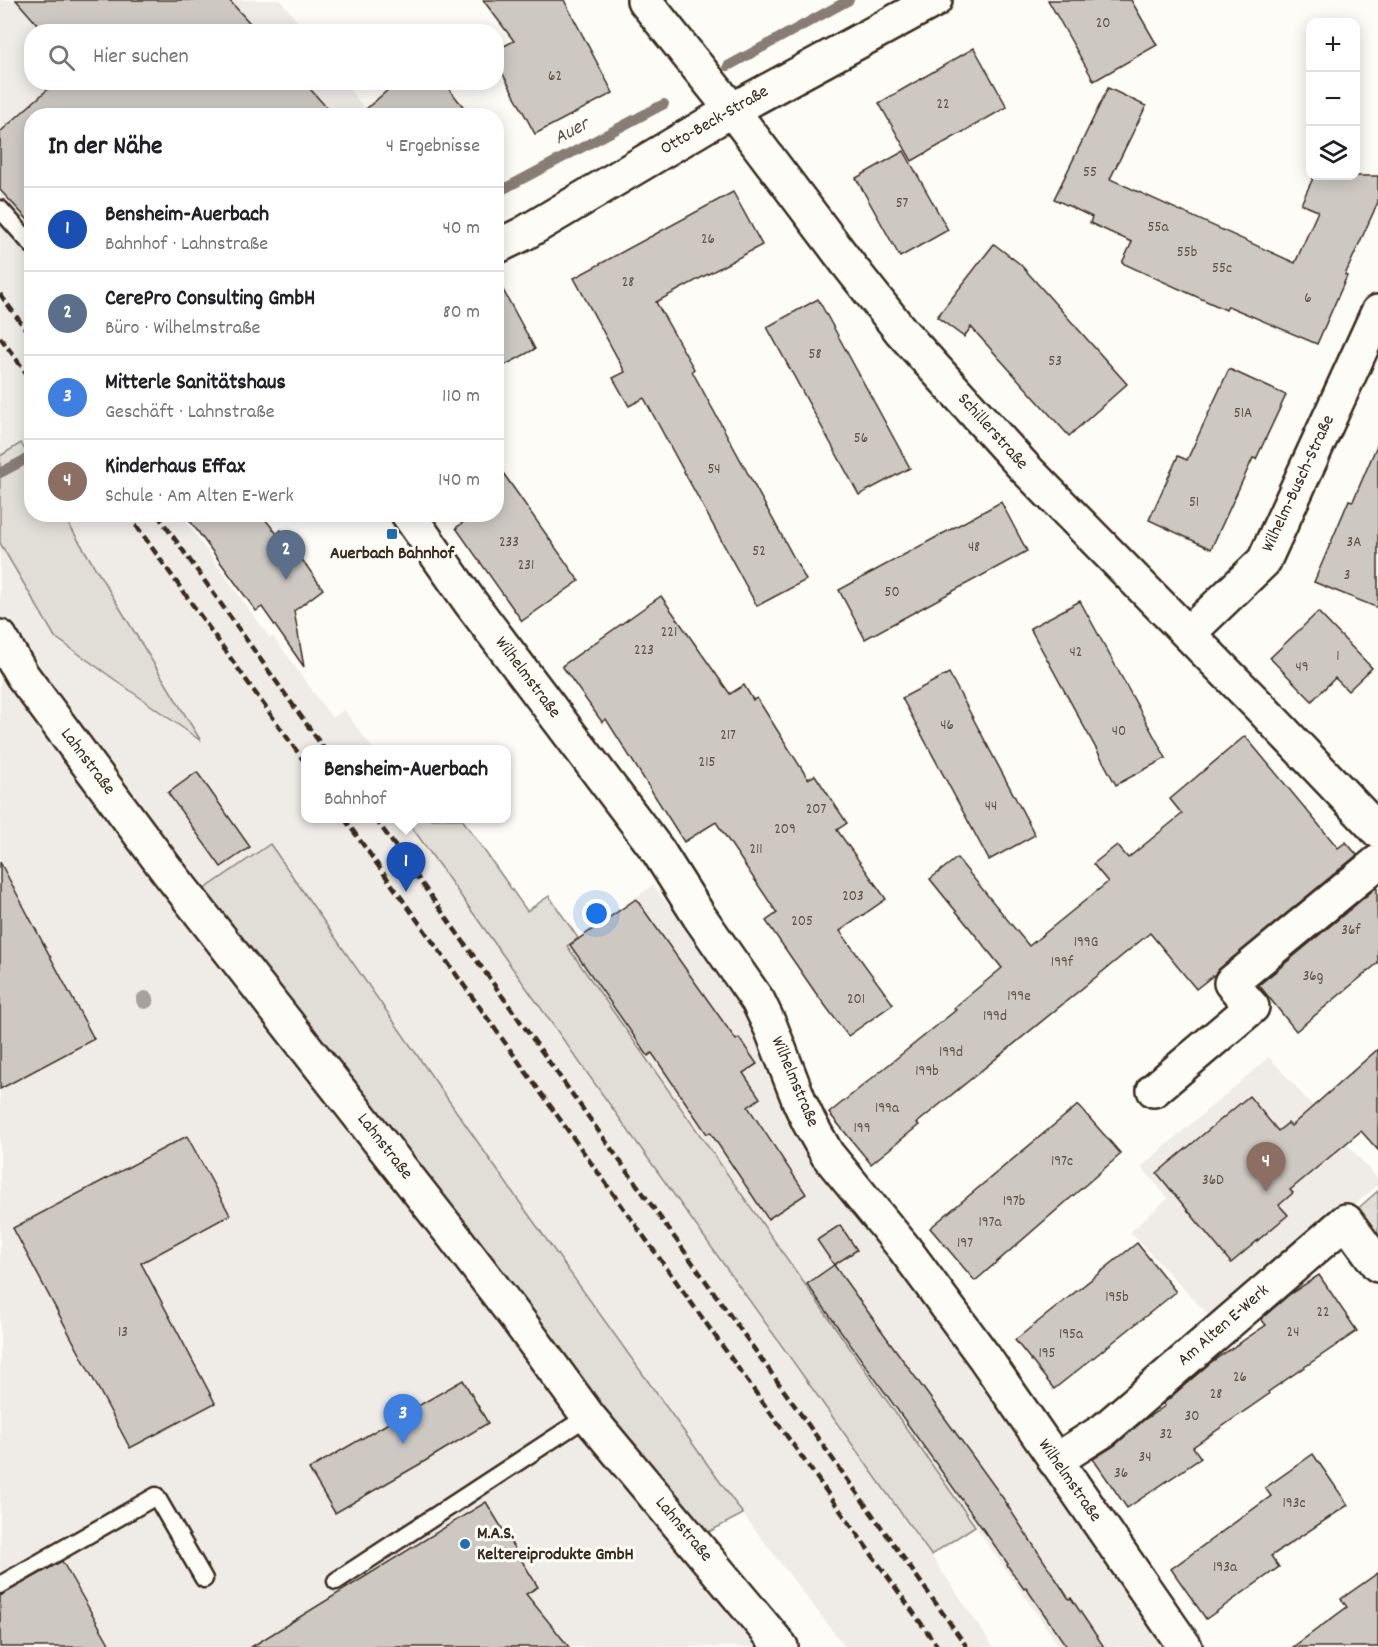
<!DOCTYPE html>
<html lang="de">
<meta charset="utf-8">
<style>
body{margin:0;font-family:Dekko,sans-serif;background:#f6f6f6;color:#202124}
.controls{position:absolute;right:18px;top:18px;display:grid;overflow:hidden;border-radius:12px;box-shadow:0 3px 15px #0003}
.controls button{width:54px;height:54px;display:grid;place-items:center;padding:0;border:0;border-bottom:2px solid #e0e0e0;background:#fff;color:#202124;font:30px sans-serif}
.you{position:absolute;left:597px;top:914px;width:21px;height:21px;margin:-15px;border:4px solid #fff;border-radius:50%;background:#1a73e8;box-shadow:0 0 0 9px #1a73e833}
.badge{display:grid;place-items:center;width:39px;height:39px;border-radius:50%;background:#1f6fb2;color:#fff;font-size:20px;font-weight:700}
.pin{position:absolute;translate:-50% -50px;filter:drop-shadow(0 2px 3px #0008)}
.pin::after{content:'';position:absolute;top:32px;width:21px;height:18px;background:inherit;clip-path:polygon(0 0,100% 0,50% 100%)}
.popup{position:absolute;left:301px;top:745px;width:210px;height:78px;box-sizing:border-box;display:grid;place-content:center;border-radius:12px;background:#fff;filter:drop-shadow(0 2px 4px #0005);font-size:20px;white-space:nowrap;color:#757577}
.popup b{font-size:22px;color:#202124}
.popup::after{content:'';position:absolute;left:50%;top:100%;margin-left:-12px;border:12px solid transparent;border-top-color:#fff}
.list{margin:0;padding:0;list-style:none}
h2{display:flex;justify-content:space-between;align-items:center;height:78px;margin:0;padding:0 24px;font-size:26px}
h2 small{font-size:20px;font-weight:400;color:#757577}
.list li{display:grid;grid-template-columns:39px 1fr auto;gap:18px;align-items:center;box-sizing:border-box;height:84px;padding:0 24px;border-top:2px solid #e0e0e0}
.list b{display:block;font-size:22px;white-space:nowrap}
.list p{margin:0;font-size:20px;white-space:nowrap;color:#757577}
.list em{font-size:20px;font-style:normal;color:#757577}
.icon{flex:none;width:33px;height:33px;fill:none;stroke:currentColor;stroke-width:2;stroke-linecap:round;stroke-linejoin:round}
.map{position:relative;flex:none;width:1378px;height:1647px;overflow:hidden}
.search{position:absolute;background:#fff;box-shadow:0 3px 15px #0003;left:24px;top:24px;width:480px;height:66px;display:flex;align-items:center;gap:15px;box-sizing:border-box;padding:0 21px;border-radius:24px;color:#757577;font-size:22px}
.panel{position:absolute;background:#fff;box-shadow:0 3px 15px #0003;left:24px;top:108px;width:480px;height:414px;border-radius:24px}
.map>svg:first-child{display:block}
</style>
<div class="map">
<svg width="1378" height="1647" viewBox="0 0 1378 1647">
<rect width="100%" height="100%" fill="#fdfcf7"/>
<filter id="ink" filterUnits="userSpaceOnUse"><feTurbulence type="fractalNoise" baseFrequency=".0167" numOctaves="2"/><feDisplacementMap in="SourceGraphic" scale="12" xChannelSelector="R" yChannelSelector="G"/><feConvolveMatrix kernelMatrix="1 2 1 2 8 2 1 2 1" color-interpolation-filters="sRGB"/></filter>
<g filter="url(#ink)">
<g fill="#efece7">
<path d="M0,0H280L305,31L32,32V82L344,83L370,115L32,116L31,461L21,443L0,456Z"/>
<path d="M63,515H181L270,638L273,636L332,718L344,710L373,749L306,750V818L406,819L931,1555L993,1647H845L743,1514L516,1197L270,844L199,893L794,1647H0V543L55,637L200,739Z"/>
<path d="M653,885L754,1017L1173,1647H1060L567,946Z"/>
<path d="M1269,1057L1378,1179V1185L1215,1322L1130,1232L1168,1198L1141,1167Z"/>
</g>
<g fill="#e1ded7" stroke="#8e847a" stroke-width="1.5">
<path d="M21,443L31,461L32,514L63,515L201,741L55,637L0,543V456Z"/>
<path d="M406,819H462L527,911L549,896L578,938L567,946L975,1526L931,1555Z"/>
<path d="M270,844L516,1197L743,1514L703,1535L199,893Z"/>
<path d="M1378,1191V1241L1356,1210Z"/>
</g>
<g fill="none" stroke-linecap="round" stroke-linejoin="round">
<g stroke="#887d74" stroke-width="10">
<path d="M728,66L849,0"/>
<path d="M496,193L664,104"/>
<path d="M0,473L32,456"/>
</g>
</g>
<g fill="#cdc8c2" stroke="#3b2a1e" stroke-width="1.5">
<path d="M16,0H229L258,32H44Z"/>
<path d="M483,0H564L613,93L535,134L496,61V50L514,41Z"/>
<path d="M1048,0H1131L1157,45L1094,81Z"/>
<path d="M974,48L1007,107L912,161L879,103Z"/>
<path d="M56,82H304L334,116H32V224L0,190V132Z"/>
<path d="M397,82H443L471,116H358Z"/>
<path d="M1108,88L1146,106L1110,179L1295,263L1318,211L1301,204L1314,176H1378V202L1345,275L1347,276L1317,344L1228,306L1226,310L1122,263L1132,242L1090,223L1092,217L1054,199Z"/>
<path d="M904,151L948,230L900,257L856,178Z"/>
<path d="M733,192L762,245L656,302L694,369L692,371L806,580L757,606L644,398L629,406L613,378L625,372L574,278Z"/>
<path d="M994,244L1020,264L1127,384L1069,436L971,327L964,337L937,317Z"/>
<path d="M496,277L535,349L496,370Z"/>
<path d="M818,299L910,468L859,495L767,327Z"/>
<path d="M1229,369L1286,395L1256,459L1253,458L1211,549L1149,520L1178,456L1187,460Z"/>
<path d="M1378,443V608L1314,582L1349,500L1353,501Z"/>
<path d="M496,463L579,581L522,621L456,528L474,514H496Z"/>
<path d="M1001,502L1027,551L865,639L839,590Z"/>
<path d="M185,514H261L277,534L281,530L323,589L294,611L304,667L262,607L256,611Z"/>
<path d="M661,596L730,694L744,685L753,700L757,698L808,779L815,775L847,823L837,830L886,899L840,931L893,1004L848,1036L815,992L766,921L777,913L716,822L684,842L606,719L602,722L562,666Z"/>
<path d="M1080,601L1166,758L1116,785L1030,628Z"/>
<path d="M1318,612L1372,668L1348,691L1335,678L1312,701L1270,658Z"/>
<path d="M949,673L1035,835L989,860L902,698Z"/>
<path d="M1245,736L1338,848L1346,842L1357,855L1219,969L1215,974L1196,989L1150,933L917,1123L919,1125L871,1164L829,1113L956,1010L954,1008L962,1001L1002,968L930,879L957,858L1029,946L1108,882L1093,864L1117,845L1128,858L1182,814L1170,799Z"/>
<path d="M197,772L250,847L221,867L168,793Z"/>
<path d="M0,862L94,1039L0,1089Z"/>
<path d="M1377,887L1378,963L1296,1031L1259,985Z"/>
<path d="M636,899L736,1040L739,1038L757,1064L743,1073L760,1098L748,1107L806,1194L768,1219L710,1132L707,1134L652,1053L648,1056L570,945Z"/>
<path d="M1378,1049V1150L1361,1131L1290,1190L1293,1193L1279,1205L1288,1215L1231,1263L1157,1173L1249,1096L1278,1131L1288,1123L1291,1126Z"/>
<path d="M1078,1105L1121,1154L975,1281L930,1228Z"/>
<path d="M187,1136L230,1215L141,1263L215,1403L130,1448L13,1228Z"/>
<path d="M840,1225L857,1250L834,1265L817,1240Z"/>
<path d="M1137,1243L1176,1292L1054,1389L1015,1340Z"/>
<path d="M834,1265L1008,1505H1007L1069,1599L1071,1598L1104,1647H1067L1026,1588L1024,1589L1007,1565L1008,1564L807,1284Z"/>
<path d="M1319,1275L1357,1331L1268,1392L1269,1394L1193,1447L1201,1458L1127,1508L1093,1459L1114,1446L1144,1420L1165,1406L1163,1404L1210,1363L1266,1325L1261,1319L1290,1294Z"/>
<path d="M463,1380L488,1423L420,1464L335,1513L309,1469Z"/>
<path d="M1313,1454L1348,1505L1271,1556L1279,1567L1206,1619L1171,1569L1271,1496L1265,1488Z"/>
<path d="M486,1502L538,1587L526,1594L569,1647H251Z"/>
<path d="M62,1561L111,1647H0V1596Z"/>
<path d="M1378,1573V1647H1293L1347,1607L1341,1599Z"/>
</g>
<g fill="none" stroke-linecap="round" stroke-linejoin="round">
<g stroke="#3b2a1e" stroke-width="21">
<g id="service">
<path d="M0,209L32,245"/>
<path d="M336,1581L588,1416"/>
<path d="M0,1585L156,1496L204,1579"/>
</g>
</g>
<g stroke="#3b2a1e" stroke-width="38">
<g id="minor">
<path d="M644,0L732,110L848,264L901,331L1024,467L1260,707L1378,831"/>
<path d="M496,247L523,234L732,110L935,0"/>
<path d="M408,514L470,602L658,851L699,916L758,1001L771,1028L800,1103L809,1122L827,1154L904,1248L985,1358L1185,1647"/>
<path d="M1189,633L1264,561L1378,312"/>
<path d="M0,637L22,675L166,869L452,1234L518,1320L588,1416L781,1647"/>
<path d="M1154,1090L1252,1007L1231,983L1378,862"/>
<path d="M1055,1461L1104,1430L1346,1221L1378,1265"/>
</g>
</g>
<use href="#service" stroke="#fdfcf7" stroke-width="16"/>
<use href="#minor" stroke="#fdfcf7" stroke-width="33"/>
<g stroke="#3b2a1e" stroke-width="4.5" stroke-dasharray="9 4.5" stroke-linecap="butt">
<path d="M0,294L32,338"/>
<path d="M0,337L32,381"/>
<path d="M128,514L306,764"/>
<path d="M157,514L325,750"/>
<path d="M344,818L938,1647"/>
<path d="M375,818L967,1647"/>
</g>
</g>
<circle fill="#a9a199" cx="145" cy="1000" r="9"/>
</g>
<g fill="#1f6fb2" stroke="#fdfcf7" stroke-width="2">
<rect x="386" y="528" width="12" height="12" rx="3"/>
<circle cx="465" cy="1544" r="6"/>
</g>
<g text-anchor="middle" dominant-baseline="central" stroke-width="6" stroke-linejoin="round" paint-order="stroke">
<g font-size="15" fill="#605247">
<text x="1103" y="24">20</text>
<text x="555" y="77">62</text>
<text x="943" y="105">22</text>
<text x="1090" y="173">55</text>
<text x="902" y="204">57</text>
<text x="1158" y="228">55a</text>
<text x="708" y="240">26</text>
<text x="1187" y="253">55b</text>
<text x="1222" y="269">55c</text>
<text x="628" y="283">28</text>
<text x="1308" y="299">6</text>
<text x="815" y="355">58</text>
<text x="1055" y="362">53</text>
<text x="1243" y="414">51A</text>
<text x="861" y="439">56</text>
<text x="714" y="470">54</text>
<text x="1194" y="503">51</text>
<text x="509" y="543">233</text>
<text x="1354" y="543">3A</text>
<text x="974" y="548">48</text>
<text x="759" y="552">52</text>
<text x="526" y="566">231</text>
<text x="1347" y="576">3</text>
<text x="892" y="593">50</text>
<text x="669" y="633">221</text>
<text x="644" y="651">223</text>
<text x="1076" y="653">42</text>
<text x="1338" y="657">1</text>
<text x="1302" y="668">49</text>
<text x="947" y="726">46</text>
<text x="1119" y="732">40</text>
<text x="728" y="736">217</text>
<text x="707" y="763">215</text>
<text x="991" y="807">44</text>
<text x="816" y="810">207</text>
<text x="785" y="830">209</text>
<text x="756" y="850">211</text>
<text x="853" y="897">203</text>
<text x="802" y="922">205</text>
<text x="1351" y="931">36f</text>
<text x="1086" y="943">199G</text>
<text x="1062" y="963">199f</text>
<text x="1313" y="977">36g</text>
<text x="1019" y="997">199e</text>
<text x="856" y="1000">201</text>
<text x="995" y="1017">199d</text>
<text x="951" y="1053">199d</text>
<text x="927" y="1072">199b</text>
<text x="887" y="1109">199a</text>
<text x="862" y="1129">199</text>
<text x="1062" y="1162">197c</text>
<text x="1213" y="1181">36D</text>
<text x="1014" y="1202">197b</text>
<text x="990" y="1223">197a</text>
<text x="965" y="1244">197</text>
<text x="1117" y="1298">195b</text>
<text x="1323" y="1313">22</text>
<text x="123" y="1333">13</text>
<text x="1293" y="1333">24</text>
<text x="1071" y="1335">195a</text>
<text x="1047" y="1354">195</text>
<text x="1240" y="1378">26</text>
<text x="1216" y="1395">28</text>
<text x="1192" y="1417">30</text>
<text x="1166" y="1435">32</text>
<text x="1145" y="1458">34</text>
<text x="1121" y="1474">36</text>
<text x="1294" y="1504">193c</text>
<text x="1225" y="1568">193a</text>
</g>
<g font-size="18" fill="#3b2a1e" stroke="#fdfcf7">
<text transform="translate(715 121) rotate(-30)">Otto-Beck-Straße</text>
<text transform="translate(992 432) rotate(48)">Schillerstraße</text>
<text transform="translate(1299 484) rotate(-65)">Wilhelm-Busch-Straße</text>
<text transform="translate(527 678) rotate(53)">Wilhelmstraße</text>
<text transform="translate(87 762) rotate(53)">Lahnstraße</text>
<text transform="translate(794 1082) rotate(67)">Wilhelmstraße</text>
<text transform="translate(384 1147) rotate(52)">Lahnstraße</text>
<text transform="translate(1224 1326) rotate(-41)">Am Alten E-Werk</text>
<text transform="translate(1069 1481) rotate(55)">Wilhelmstraße</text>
<text transform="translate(683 1530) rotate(50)">Lahnstraße</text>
</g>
<g font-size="18" font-weight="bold" fill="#3b2a1e" stroke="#fdfcf7">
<text x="392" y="554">Auerbach Bahnhof</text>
<text x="477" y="1534" text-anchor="start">M.A.S.<tspan x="477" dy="21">Keltereiprodukte GmbH</tspan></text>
</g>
<g font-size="20" font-style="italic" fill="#615349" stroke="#fdfcf7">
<text transform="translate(572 132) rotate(-28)">Auer</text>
</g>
</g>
</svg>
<div class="controls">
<button>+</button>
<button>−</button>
<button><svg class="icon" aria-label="layers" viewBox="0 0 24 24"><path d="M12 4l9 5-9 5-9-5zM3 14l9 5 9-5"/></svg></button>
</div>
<div class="you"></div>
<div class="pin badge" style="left:406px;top:892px;background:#1a4fb4">1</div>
<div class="popup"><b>Bensheim-Auerbach</b>Bahnhof</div>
<div class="pin badge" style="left:286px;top:580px;background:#5c6f8a">2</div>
<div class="pin badge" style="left:403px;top:1444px;background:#3f7fe0">3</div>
<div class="pin badge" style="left:1266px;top:1192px;background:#8d6e63">4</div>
<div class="search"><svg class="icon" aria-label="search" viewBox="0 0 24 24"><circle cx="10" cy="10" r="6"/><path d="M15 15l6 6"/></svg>Hier suchen</div>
<section class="panel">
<h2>In der Nähe<small>4 Ergebnisse</small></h2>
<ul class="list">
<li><span class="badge" style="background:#1a4fb4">1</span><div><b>Bensheim-Auerbach</b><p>Bahnhof · Lahnstraße</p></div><em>40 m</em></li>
<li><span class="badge" style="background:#5c6f8a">2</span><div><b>CerePro Consulting GmbH</b><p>Büro · Wilhelmstraße</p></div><em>80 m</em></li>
<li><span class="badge" style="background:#3f7fe0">3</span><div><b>Mitterle Sanitätshaus</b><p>Geschäft · Lahnstraße</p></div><em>110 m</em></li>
<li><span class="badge" style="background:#8d6e63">4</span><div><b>Kinderhaus Effax</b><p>Schule · Am Alten E-Werk</p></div><em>140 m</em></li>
</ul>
</section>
</div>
